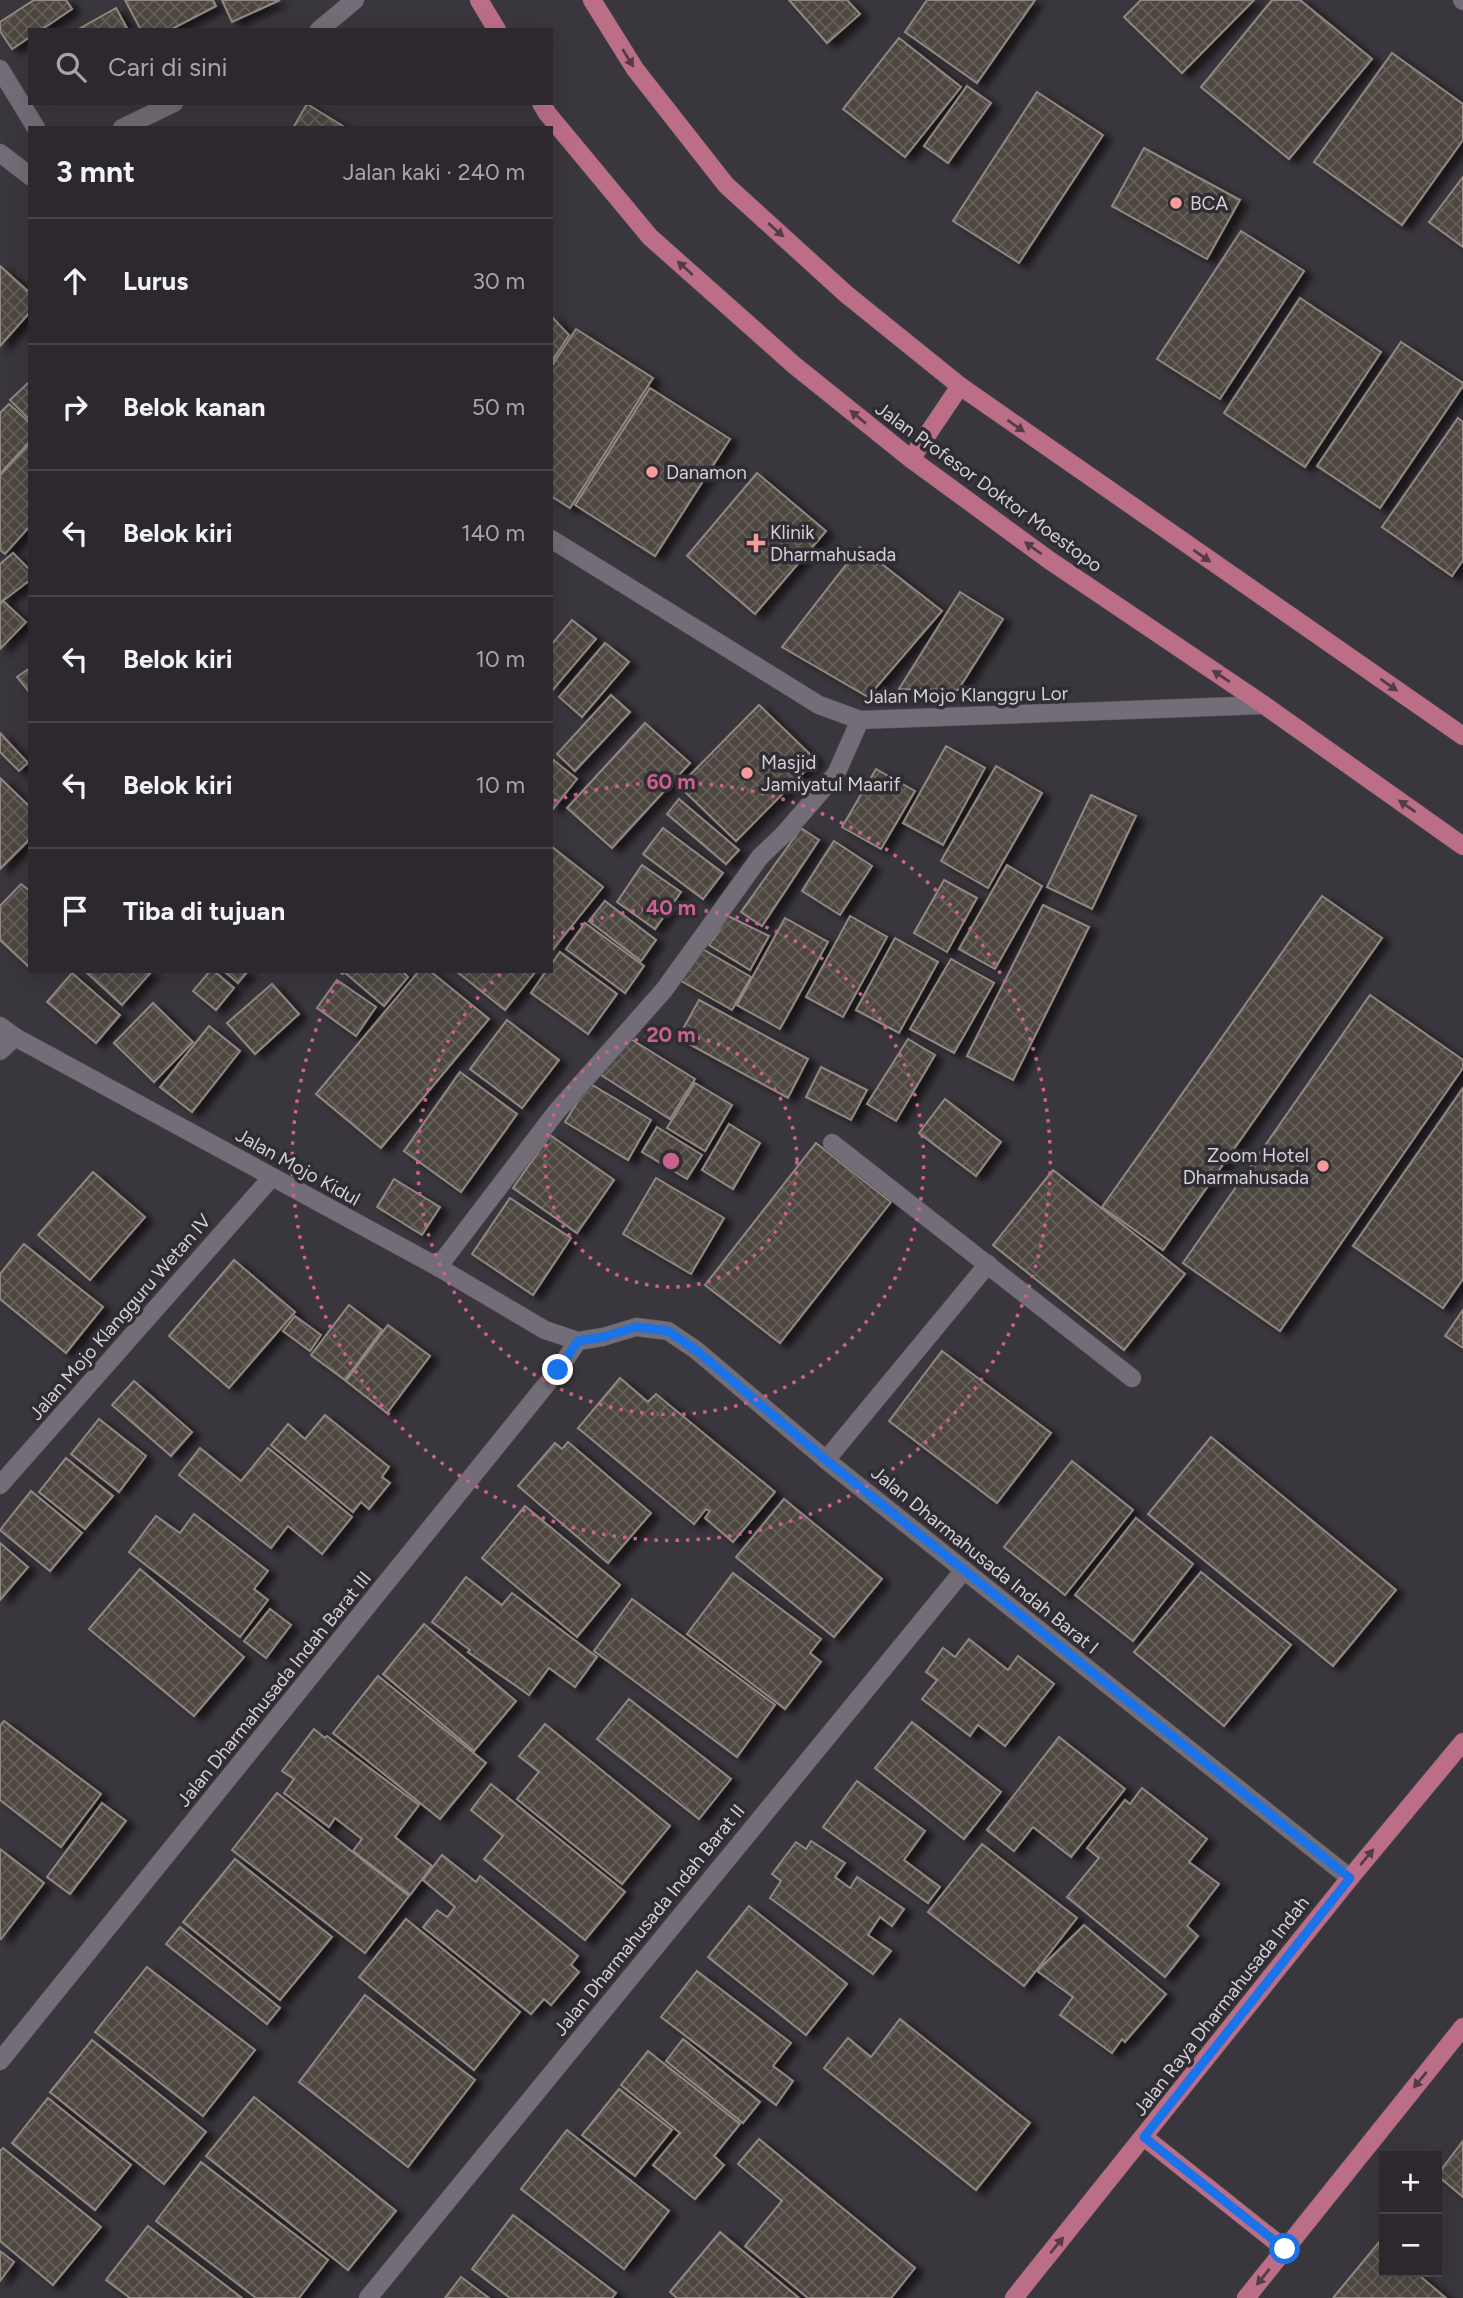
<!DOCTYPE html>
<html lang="id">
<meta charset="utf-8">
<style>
body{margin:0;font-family:Figtree,sans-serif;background:#38343a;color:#f1f3f6}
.controls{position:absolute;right:21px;bottom:21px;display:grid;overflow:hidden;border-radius:0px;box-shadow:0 7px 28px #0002}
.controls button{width:63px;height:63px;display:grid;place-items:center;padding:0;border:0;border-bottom:2px solid #48444a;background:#2c282e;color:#f1f3f6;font:35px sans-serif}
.stop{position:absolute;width:21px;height:21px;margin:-16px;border:5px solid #1a73e8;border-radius:50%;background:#fff}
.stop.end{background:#1a73e8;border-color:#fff;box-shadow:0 2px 7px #0008}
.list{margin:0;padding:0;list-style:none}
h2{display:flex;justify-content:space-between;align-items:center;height:91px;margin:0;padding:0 28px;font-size:30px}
h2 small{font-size:23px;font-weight:400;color:#a6a6aa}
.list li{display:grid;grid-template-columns:46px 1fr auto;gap:21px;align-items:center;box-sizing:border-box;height:126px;padding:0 28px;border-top:2px solid #48444a}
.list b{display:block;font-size:26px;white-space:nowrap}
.list em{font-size:23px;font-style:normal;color:#a6a6aa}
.icon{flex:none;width:38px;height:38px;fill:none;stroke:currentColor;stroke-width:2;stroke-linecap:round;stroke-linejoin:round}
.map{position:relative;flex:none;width:1463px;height:2298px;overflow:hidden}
.search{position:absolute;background:#2c282e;box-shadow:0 7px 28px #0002;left:28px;top:28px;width:525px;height:77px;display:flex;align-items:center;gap:18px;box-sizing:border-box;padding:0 24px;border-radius:0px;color:#a6a6aa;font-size:26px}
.panel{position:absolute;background:#2c282e;box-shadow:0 7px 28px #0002;left:28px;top:126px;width:525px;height:847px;border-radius:0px}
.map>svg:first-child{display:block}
</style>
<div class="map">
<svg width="1463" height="2298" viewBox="0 0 1463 2298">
<defs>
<pattern id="building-cross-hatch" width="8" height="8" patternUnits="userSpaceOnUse" patternTransform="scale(1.75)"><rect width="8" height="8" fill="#4d4640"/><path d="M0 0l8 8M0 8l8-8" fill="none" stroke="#66605b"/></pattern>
<filter id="shadow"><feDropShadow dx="8" dy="4.5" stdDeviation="3.5" flood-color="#0009"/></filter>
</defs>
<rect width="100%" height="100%" fill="#3a363d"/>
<g fill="url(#building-cross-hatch)" stroke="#908881" stroke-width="2" filter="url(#shadow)">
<path d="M34,0H66L72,9L41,30H30V37L12,49L0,31V22Z"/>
<path d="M125,0H213L216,6L170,30H141Z"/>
<path d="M222,0H280L232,22Z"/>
<path d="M789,0H847L860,14L827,43Z"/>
<path d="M927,0H1035L977,83L905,32Z"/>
<path d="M1141,0H1254L1182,73L1124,17Z"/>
<path d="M1272,0H1300L1372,59L1289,159L1201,87Z"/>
<path d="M116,8L128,30H77Z"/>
<path d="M899,38L961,87L905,157L843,109Z"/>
<path d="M1392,53L1463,104V140L1402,225L1314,162Z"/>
<path d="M967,86L991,103L948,163L924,146Z"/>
<path d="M1037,92L1103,135L1019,263L953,221Z"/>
<path d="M307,104L346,128H293Z"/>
<path d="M1144,148L1240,200L1207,259L1112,206Z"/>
<path d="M1463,177V247L1429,222Z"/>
<path d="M1241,231L1304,271L1220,399L1157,359Z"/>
<path d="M0,266L30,293V312L0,346Z"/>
<path d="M1300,298L1381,352L1305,467L1224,413Z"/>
<path d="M551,316L569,335L551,363Z"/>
<path d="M576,329L653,378L570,508L551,496V367Z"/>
<path d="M1401,342L1463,383V386L1380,508L1317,466Z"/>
<path d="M30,381V420L10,400Z"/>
<path d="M650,388L730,439L655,556L575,505Z"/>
<path d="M9,404L30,423V441L0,474V413Z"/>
<path d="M1458,418L1463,422V560L1452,576L1382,527Z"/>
<path d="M30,443V526L5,554L0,550V475Z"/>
<path d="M757,473L826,531L755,614L687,556Z"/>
<path d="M860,547L942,611L868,697L782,647Z"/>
<path d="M13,553L30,570V580L0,603V564Z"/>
<path d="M960,592L1003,619L958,690L899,689Z"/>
<path d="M3,601L26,622L0,649V604Z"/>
<path d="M572,620L596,639L551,692V645Z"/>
<path d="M605,643L629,662L582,717L559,697Z"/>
<path d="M30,668V693L17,677Z"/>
<path d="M611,695L630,712L575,771L557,754Z"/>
<path d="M759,705L816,760L736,841L679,786Z"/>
<path d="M645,723L690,763L612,848L567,808Z"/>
<path d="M0,733L28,763L19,771L0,752Z"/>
<path d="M946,746L985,768L943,845L903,823Z"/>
<path d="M551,758L577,779L553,809L551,808Z"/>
<path d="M996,766L1042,793L988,888L941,861Z"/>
<path d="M876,769L915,791L881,849L842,827Z"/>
<path d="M0,778L30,807V839L0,869Z"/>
<path d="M1091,795L1136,816L1092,909L1047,887Z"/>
<path d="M679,799L739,850L726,864L667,814Z"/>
<path d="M663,828L723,873L703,899L643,854Z"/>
<path d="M801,828L819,840L762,926L741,912Z"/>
<path d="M834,841L872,866L840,915L802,891Z"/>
<path d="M551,846L603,887L551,952Z"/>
<path d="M642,865L681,892L655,929L617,902Z"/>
<path d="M1007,865L1042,886L995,969L959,949Z"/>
<path d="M944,880L977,898L947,952L914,933Z"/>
<path d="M21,884L30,891V968L0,940V906Z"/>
<path d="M1322,896L1382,938L1163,1250L1102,1207Z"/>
<path d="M605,901L656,940L641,961L589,921Z"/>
<path d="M1043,905L1089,927L1013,1080L967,1056Z"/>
<path d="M728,916L769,936L750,970L709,945Z"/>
<path d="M850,916L887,937L843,1017L806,997Z"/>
<path d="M785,918L828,942L780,1029L737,1005Z"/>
<path d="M585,923L644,966L625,993L566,949Z"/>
<path d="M895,938L938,962L899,1033L856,1010Z"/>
<path d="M699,947L751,977L732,1010L676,978Z"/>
<path d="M560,952L617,994L588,1034L531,993L546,971H551V965Z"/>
<path d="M951,959L994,983L954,1053L910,1029Z"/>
<path d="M85,971H152L122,1005Z"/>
<path d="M210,971H214L234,988L216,1010L193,991Z"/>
<path d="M224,971H248L238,983Z"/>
<path d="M343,971H402L408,977L384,1006Z"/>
<path d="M419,971H430L489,1019L381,1148L316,1094Z"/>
<path d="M456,971H536L505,1010Z"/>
<path d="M72,973L120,1015L96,1043L47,1002Z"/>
<path d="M337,980L376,1007L356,1036L317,1008Z"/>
<path d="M272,984L299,1014L255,1054L227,1023Z"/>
<path d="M1370,995L1463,1060V1068L1280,1331L1183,1263Z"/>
<path d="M699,1000L808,1059L788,1098L678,1038Z"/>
<path d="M153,1003L193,1042L154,1082L114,1043Z"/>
<path d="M507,1020L559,1060L522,1108L470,1069Z"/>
<path d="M209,1026L240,1051L192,1112L160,1087Z"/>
<path d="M626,1036L695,1079L670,1119L601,1075Z"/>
<path d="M908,1039L935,1055L896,1121L867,1104Z"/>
<path d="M821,1067L867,1090L851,1120L806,1097Z"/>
<path d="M460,1072L517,1114L461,1192L404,1151Z"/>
<path d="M589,1083L651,1120L628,1160L565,1122Z"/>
<path d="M695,1083L732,1105L705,1151L667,1128Z"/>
<path d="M1463,1088V1279L1443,1308L1353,1246Z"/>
<path d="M945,1099L1001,1142L976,1176L919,1133Z"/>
<path d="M729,1124L760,1143L733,1189L702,1170Z"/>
<path d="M657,1127L702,1155L687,1179L642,1152Z"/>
<path d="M550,1135L614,1180L577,1233L513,1188Z"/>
<path d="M816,1143L891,1202L780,1343L705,1285Z"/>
<path d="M1053,1170L1185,1274L1124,1350L993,1245Z"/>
<path d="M93,1172L145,1217L90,1280L38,1235Z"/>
<path d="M656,1178L724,1218L691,1274L623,1234Z"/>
<path d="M394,1179L440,1207L422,1235L377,1207Z"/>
<path d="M510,1198L571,1238L533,1295L472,1254Z"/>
<path d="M24,1244L103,1307L66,1353L0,1299V1274Z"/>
<path d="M234,1260L295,1312L229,1388L169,1336Z"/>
<path d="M349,1305L382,1330L345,1380L311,1355Z"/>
<path d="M1463,1310V1348L1445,1336Z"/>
<path d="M295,1316L321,1335L310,1351L283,1331Z"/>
<path d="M388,1325L430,1356L387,1413L346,1381Z"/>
<path d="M942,1351L1051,1433L997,1503L889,1421Z"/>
<path d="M620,1378L648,1402L656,1394L775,1492L733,1542L705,1518L710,1511L706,1509L694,1524L578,1428Z"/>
<path d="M134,1381L192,1432L171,1456L112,1405Z"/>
<path d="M325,1415L389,1467L382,1477L390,1483L369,1509L361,1502L353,1512L271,1445L288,1424L305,1439Z"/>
<path d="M99,1419L146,1456L119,1492L71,1454Z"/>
<path d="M1211,1437L1396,1590L1333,1666L1148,1514Z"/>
<path d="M568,1442L651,1513L608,1563L518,1486L555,1443L562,1449Z"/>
<path d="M200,1448L241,1481L268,1448L352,1517L322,1554L288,1526L271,1548L179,1475Z"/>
<path d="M66,1458L113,1496L85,1529L39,1492Z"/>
<path d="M1072,1461L1133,1510L1065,1595L1004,1547Z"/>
<path d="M31,1491L82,1533L50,1571L0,1530Z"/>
<path d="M784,1499L882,1579L834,1637L736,1557Z"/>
<path d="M525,1506L620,1585L577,1637L482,1558Z"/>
<path d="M194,1514L268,1571L254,1589L268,1600L240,1637L129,1552L156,1516L180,1533Z"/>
<path d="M1136,1518L1193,1564L1133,1641L1075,1595Z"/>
<path d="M0,1543L28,1567L0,1600Z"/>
<path d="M140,1569L244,1657L194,1716L89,1629Z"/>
<path d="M1201,1572L1291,1645L1224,1726L1134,1652Z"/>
<path d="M733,1573L821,1639L810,1653L821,1662L785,1709L687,1634Z"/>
<path d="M466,1577L502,1605L512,1593L597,1657L575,1687L549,1668L529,1695L468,1652L470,1650L432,1622Z"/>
<path d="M632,1599L775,1705L737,1757L594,1651Z"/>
<path d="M270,1609L291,1625L266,1658L244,1641Z"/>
<path d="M424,1624L516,1701L474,1751L383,1674Z"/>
<path d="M969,1639L1008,1670L1018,1656L1054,1684L1005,1746L978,1725L970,1736L922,1699L937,1680L926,1672L943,1648L955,1657Z"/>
<path d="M378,1676L486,1763L440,1819L333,1733Z"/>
<path d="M629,1699L731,1779L699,1819L597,1739Z"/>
<path d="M4,1721L101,1794L61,1847L0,1800V1726Z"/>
<path d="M912,1722L1001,1792L964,1839L875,1768Z"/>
<path d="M545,1724L670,1826L622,1884L517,1799L539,1772L519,1756Z"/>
<path d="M314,1729L325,1738L327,1736L419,1805L395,1837L432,1866L410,1895L353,1851L362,1839L335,1818L329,1827L284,1793L294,1779L282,1771Z"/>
<path d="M1059,1737L1125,1789L1071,1857L1033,1827L1014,1851L987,1830Z"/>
<path d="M857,1781L925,1831L904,1860L940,1887L928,1903L823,1827Z"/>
<path d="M491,1784L625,1892L585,1940L484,1859L503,1836L471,1810Z"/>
<path d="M1142,1788L1207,1839L1189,1862L1219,1884L1187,1926L1198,1936L1165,1977L1067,1897L1099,1858L1087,1848L1125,1800L1130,1804Z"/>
<path d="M277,1793L409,1896L365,1953L232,1850Z"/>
<path d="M102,1803L126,1821L70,1894L47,1877Z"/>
<path d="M811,1841L845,1863L835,1877L850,1888L857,1877L904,1909L892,1926L880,1917L868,1935L891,1951L873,1974L770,1898L781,1881L772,1874L796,1842L806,1849Z"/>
<path d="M982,1844L1077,1918L1024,1986L928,1912Z"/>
<path d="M0,1849L44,1883L1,1939L0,1938Z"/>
<path d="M442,1855L476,1882L480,1876L578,1956L571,1965L579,1972L551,2005L544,1999L531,2014L423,1927L437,1910L447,1917L455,1907L423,1880Z"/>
<path d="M235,1859L332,1937L280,2000L183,1922Z"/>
<path d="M749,1906L847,1984L806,2035L708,1957Z"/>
<path d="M406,1919L520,2012L474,2070L359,1977Z"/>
<path d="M1084,1925L1166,1994L1125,2042L1122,2039L1112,2053L1060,2015L1073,1997L1037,1971Z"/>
<path d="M180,1927L280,2008L267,2024L166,1944Z"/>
<path d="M147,1967L255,2050L203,2116L95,2032Z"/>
<path d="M697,1971L791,2043L773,2066L793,2081L776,2105L661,2017Z"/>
<path d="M365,1995L475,2080L408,2167L299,2082Z"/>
<path d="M900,2019L1030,2123L976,2190L824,2068L848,2038L871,2057Z"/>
<path d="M683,2039L760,2102L743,2123L666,2061Z"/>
<path d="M92,2040L206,2132L164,2184L50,2092Z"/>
<path d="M648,2051L740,2124L714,2156L724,2165L695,2199L653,2165L680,2133L621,2085Z"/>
<path d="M619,2089L672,2130L635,2176L582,2135Z"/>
<path d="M254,2097L396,2211L348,2270L206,2156Z"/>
<path d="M48,2098L131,2165L95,2210L12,2143Z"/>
<path d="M567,2130L669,2211L624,2269L521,2189Z"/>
<path d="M759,2139L915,2268L891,2298H808L745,2246L782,2201L738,2164Z"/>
<path d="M1463,2141V2197L1437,2175Z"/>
<path d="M3,2148L101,2227L53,2285L0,2241V2151Z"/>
<path d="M201,2162L328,2260L299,2298H256L156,2221Z"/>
<path d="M513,2215L616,2293L612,2298H510L472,2269Z"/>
<path d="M148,2226L242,2298H130L106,2280Z"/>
<path d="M720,2232L799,2298H677L670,2292Z"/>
<path d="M1380,2241L1384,2245V2272H1415L1446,2298H1333Z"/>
<path d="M0,2251L14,2262L0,2281Z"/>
<path d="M461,2277L489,2298H445Z"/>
</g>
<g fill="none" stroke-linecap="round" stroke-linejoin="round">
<g stroke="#565359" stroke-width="19">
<g id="street">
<path d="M1462,0L1463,1"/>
<path d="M319,30L355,0"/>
<path d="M0,69L36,128"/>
<path d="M122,128L174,103"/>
<path d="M0,153L30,176"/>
<path d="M551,539L819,705L860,720L1264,705"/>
<path d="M0,1026L15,1037L438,1267L545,1330L578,1341L603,1337L636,1327L668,1331L696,1350L826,1460L1350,1878"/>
<path d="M0,1051L15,1037"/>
<path d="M832,1143L1132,1378"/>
<path d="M438,1267L557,1111L664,990L760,857L784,834L836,774L860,720"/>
<path d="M826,1460L988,1264"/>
<path d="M0,1485L272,1177"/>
<path d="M0,2061L558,1370L578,1341"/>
<path d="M368,2298L964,1570"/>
</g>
</g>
<g stroke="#565359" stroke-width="19">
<g id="primary">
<path d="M479,0L497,30"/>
<path d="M592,0L635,69L726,185L846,294L960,386L1463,736"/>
<path d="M541,103L547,113L650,237L794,365L911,459L1049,560L1264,705L1463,846"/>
<path d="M911,459L960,386"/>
<path d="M1144,2137L1285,2249"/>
<path d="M1014,2298L1350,1878L1463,1742"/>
<path d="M1246,2298L1463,2027"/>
</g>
</g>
<use href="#street" stroke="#726d76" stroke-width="18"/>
<use href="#primary" stroke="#bc6e87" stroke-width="18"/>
</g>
<defs><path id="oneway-solid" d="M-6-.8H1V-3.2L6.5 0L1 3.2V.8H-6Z" transform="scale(1.75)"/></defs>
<g fill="#533c48">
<use href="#oneway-solid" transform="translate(628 58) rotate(58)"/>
<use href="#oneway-solid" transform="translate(776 230) rotate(42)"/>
<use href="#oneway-solid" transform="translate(685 268) rotate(-138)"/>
<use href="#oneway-solid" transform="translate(858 417) rotate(-141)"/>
<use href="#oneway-solid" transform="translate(1016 426) rotate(35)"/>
<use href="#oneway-solid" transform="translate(1033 548) rotate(-144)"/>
<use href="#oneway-solid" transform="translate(1202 556) rotate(35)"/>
<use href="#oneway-solid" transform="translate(1221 676) rotate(-146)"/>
<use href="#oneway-solid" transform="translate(1389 685) rotate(35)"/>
<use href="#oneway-solid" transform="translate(1407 806) rotate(-145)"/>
<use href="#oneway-solid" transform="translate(1367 1857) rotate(-50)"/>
<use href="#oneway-solid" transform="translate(1420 2080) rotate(129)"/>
<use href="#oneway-solid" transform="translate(1057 2245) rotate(-51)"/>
<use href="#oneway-solid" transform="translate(1263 2277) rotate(129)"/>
</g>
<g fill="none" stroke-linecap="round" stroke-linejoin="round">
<path stroke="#1a73e8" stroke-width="9" d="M558,1370L578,1341L603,1337L636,1327L668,1331L696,1350L826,1460L1350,1878L1144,2137L1285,2249"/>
</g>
<g fill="none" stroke="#c9628c" stroke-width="3.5" stroke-dasharray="3.5 7">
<circle cx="671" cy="1161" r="126"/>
<path d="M552 938A253 253 0 1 1 503 972"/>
<path d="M554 801A379 379 0 1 1 343 972"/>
</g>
<g fill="#f59b9a" stroke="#302c33" stroke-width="2.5">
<circle cx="1176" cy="203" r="7"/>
<circle cx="652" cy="472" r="7"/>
<path d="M752.5 532.5h7v7h7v7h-7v7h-7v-7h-7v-7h7z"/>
<circle cx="747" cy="773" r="7"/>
<circle cx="1323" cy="1166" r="7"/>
</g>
<g text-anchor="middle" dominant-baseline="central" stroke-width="7" stroke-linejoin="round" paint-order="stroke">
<g font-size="19" fill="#d3d1d5" stroke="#302c33" text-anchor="start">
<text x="1190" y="203">BCA</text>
<text x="666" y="472">Danamon</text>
<text x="770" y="532">Klinik<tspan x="770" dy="22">Dharmahusada</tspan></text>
<text x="761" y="762">Masjid<tspan x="761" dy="22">Jamiyatul Maarif</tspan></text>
<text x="1309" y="1155" text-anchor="end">Zoom Hotel<tspan x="1309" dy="22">Dharmahusada</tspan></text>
</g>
<g font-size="19" fill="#d3d1d5" stroke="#302c33">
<text transform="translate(989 487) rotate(36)">Jalan Profesor Doktor Moestopo</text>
<text transform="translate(966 695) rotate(-1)">Jalan Mojo Klanggru Lor</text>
<text transform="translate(298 1167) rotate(29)">Jalan Mojo Kidul</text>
<text transform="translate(120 1317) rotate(-49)">Jalan Mojo Klangguru Wetan IV</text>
<text transform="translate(985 1560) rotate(39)">Jalan Dharmahusada Indah Barat I</text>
<text transform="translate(274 1689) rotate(-51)">Jalan Dharmahusada Indah Barat III</text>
<text transform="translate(649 1920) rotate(-51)">Jalan Dharmahusada Indah Barat II</text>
<text transform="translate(1221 2006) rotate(-52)">Jalan Raya Dharmahusada Indah</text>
</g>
</g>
<circle cx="671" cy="1161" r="10" fill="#c9628c" stroke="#302c33" stroke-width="3.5"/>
<g font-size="21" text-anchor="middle" font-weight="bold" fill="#c9628c" stroke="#302c33" stroke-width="7" stroke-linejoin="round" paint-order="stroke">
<text x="671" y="789">60 m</text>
<text x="671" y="915">40 m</text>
<text x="671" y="1042">20 m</text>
</g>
</svg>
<div class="controls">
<button>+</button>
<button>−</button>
</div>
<div class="stop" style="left:1285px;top:2249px"></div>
<div class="stop end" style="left:558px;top:1370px"></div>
<div class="search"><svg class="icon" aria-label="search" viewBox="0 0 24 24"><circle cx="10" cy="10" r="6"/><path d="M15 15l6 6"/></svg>Cari di sini</div>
<section class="panel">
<h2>3 mnt<small>Jalan kaki · 240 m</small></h2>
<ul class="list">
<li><svg class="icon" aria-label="ahead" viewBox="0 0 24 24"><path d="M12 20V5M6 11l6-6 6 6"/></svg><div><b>Lurus</b></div><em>30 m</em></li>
<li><svg class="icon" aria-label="right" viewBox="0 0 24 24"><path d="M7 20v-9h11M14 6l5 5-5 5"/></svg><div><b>Belok kanan</b></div><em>50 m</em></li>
<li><svg class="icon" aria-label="left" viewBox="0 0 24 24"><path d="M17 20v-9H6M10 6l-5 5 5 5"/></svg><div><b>Belok kiri</b></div><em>140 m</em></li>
<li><svg class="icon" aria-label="left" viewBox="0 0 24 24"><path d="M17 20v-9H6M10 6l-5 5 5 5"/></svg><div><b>Belok kiri</b></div><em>10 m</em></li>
<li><svg class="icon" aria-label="left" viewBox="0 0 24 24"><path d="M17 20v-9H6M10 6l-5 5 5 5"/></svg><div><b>Belok kiri</b></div><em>10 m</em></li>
<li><svg class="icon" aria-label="arrive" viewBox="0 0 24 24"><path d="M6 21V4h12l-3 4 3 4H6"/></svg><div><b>Tiba di tujuan</b></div></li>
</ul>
</section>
</div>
